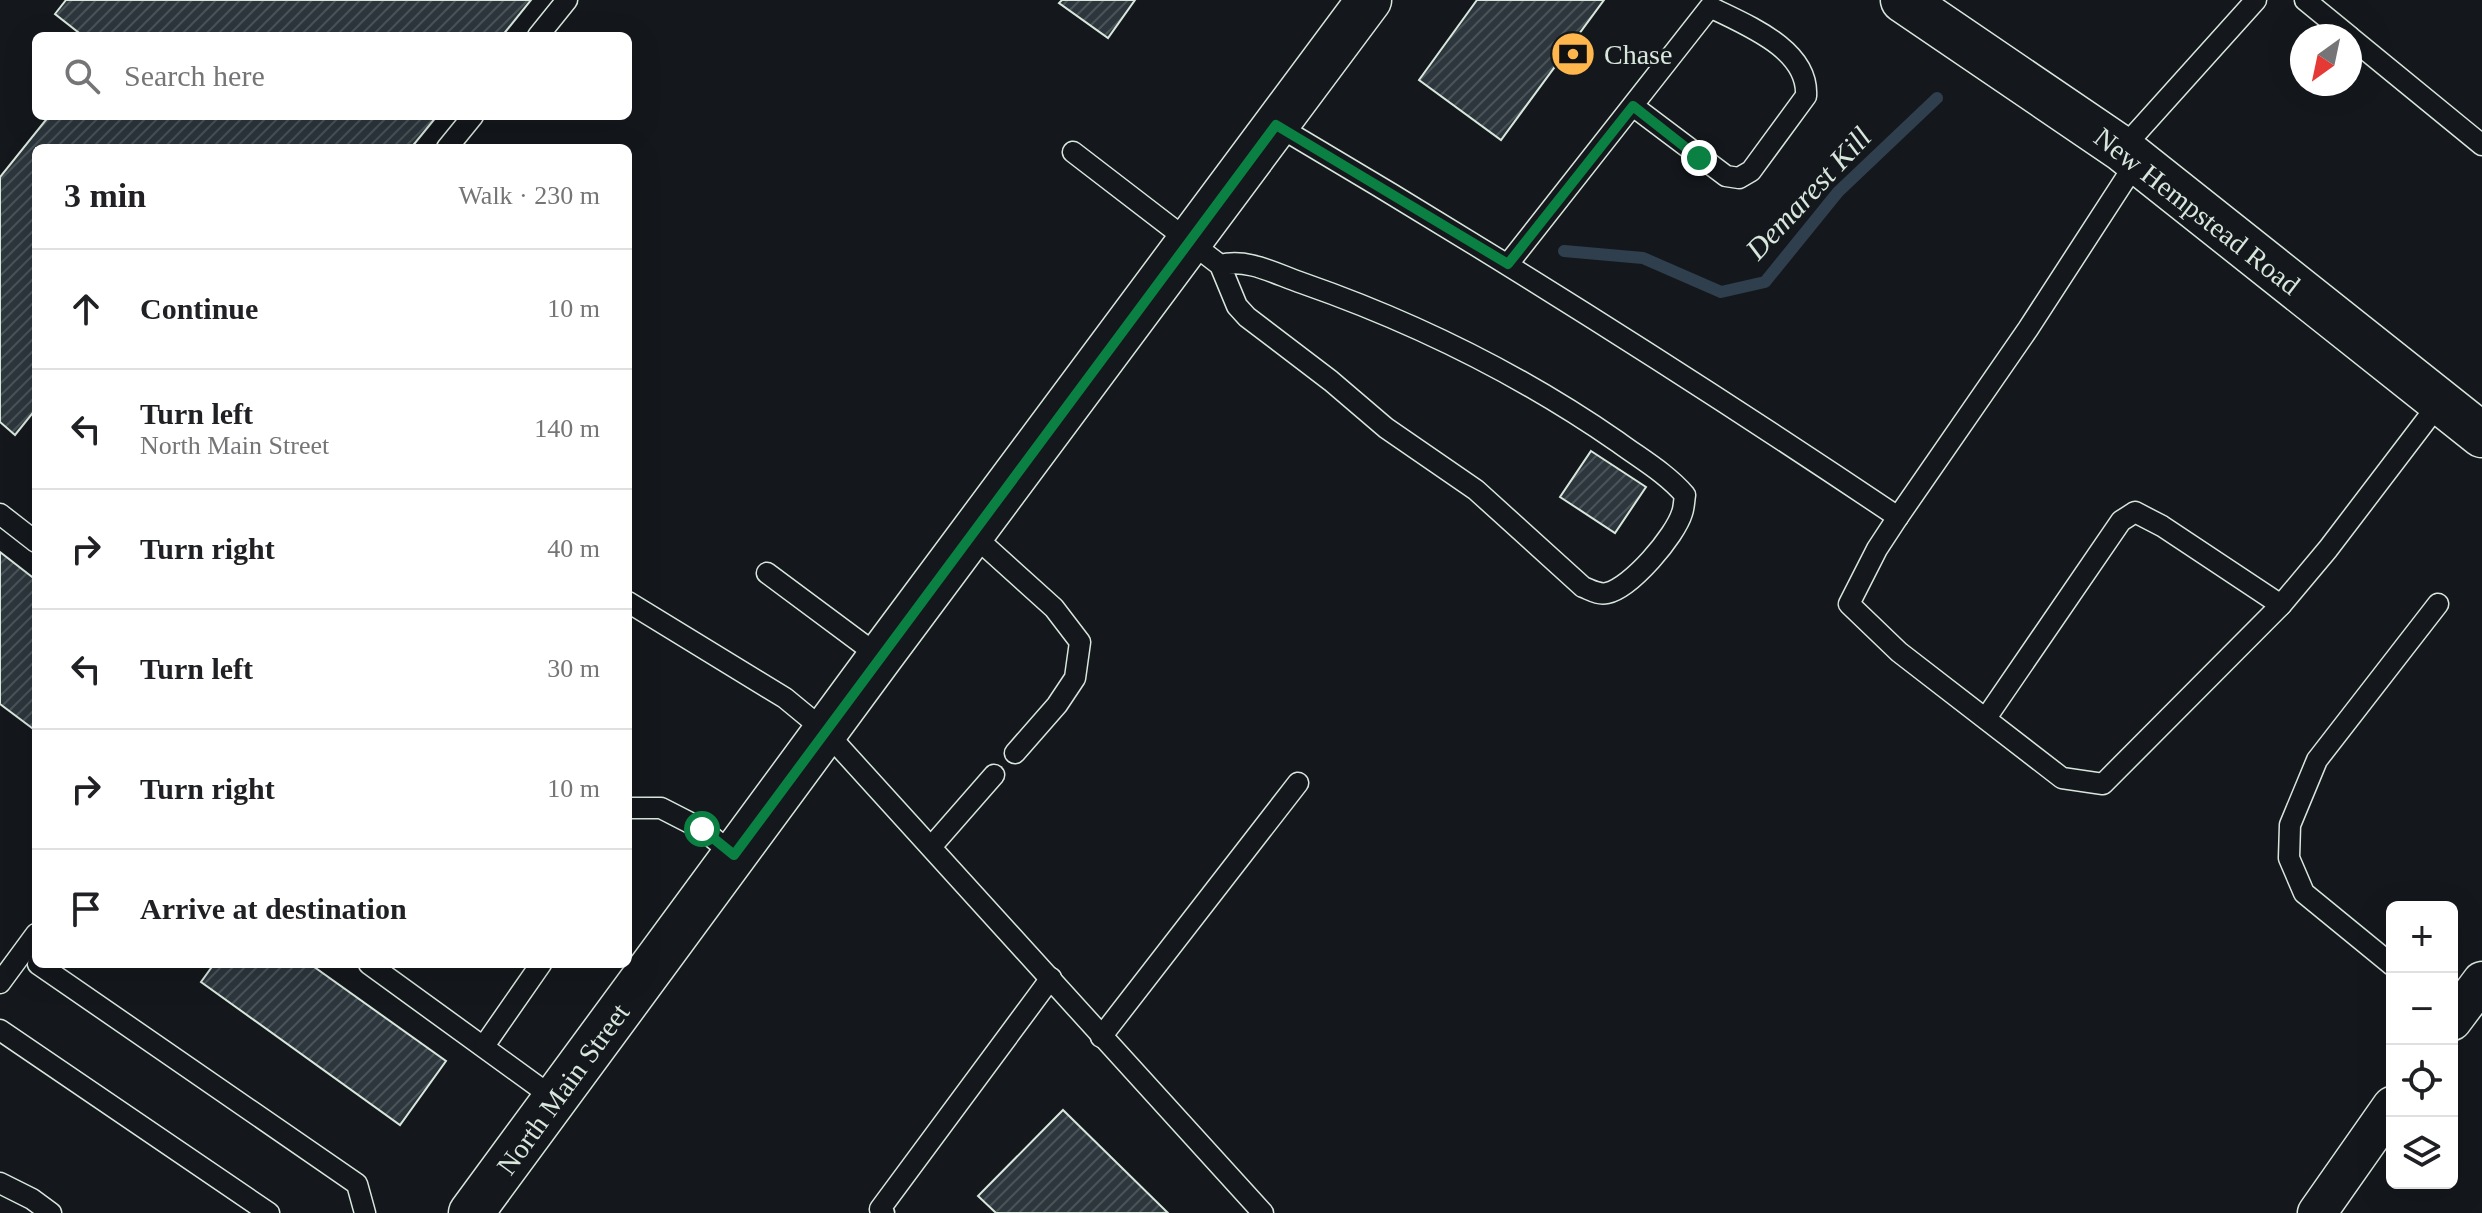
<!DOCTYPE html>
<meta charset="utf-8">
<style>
body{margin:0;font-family:Georgia,serif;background:#f6f6f6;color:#202124}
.controls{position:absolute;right:24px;bottom:24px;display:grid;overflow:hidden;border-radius:12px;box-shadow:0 8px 32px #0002}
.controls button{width:72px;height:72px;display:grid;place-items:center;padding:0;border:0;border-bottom:2px solid #e0e0e0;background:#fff;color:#202124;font:40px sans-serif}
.compass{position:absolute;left:2290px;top:24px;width:72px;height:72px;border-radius:50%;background:#fff;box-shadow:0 8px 32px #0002;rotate:213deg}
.stop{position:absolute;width:24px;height:24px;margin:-18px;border:6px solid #0b8043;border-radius:50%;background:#fff}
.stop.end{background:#0b8043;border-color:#fff;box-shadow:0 2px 8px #0008}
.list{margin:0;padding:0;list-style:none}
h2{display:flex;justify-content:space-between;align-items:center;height:104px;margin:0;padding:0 32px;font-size:34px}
h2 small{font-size:26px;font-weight:400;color:#757577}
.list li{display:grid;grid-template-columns:52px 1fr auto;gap:24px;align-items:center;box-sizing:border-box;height:120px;padding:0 32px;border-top:2px solid #e0e0e0}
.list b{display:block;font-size:30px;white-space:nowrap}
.list p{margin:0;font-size:26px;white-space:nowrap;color:#757577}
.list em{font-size:26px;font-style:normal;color:#757577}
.icon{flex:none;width:44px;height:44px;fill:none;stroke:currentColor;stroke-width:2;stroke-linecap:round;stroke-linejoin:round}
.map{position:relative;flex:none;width:2482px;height:1213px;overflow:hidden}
.search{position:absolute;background:#fff;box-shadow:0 8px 32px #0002;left:32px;top:32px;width:600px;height:88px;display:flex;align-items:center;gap:20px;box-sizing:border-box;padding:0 28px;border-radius:12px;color:#757577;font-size:30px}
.panel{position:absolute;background:#fff;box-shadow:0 8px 32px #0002;left:32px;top:144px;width:600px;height:824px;border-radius:12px}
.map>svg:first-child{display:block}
</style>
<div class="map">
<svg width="2482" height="1213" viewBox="0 0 2482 1213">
<defs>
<pattern id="building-hatch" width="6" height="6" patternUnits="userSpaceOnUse" patternTransform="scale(2)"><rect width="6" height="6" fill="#2c363c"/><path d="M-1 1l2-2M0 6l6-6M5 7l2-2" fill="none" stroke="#4a5358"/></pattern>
</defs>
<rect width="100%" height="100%" fill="#14181c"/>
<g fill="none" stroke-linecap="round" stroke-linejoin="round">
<path stroke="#2f3f4d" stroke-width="12" d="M1564,251L1643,258L1721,292L1765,282L1838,192L1937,98"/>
</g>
<g fill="url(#building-hatch)" stroke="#d8e6dc" stroke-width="2">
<path d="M66,0H531L502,36H83L55,14Z"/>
<path d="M1062,0H1135L1108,38L1059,3Z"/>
<path d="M1477,0H1604L1501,140L1419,80Z"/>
<path d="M49,116H437L411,148H36V409L15,435L0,422V177Z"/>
<path d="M1591,451L1646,487L1615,533L1560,497Z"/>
<path d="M0,552L36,580V731L0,704Z"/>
<path d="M214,964H310L446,1061L400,1125L201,982Z"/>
<path d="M1063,1110L1168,1213H996L978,1196Z"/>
</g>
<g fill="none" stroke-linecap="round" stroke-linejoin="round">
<g stroke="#d8e6dc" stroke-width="23">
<g id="service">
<path d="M2305,0L2349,36"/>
<path d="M538,36L567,0"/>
<path d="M2350,37L2482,145"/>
<path d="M1276,125C1488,250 1694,380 1898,517"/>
<path d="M447,148L473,116"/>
<path d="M2122,149L2256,0"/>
<path d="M1073,152L1220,265L1237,306L1247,317L1331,381L1386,428L1476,490L1583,587C1591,590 1598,595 1607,593C1631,588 1675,536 1682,513C1684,508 1684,501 1685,495C1666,473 1641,459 1618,442C1521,375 1414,322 1302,283C1275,274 1249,258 1220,265"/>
<path d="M2137,161L2028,329L1898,517L1877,549L1849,604L1899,652L2062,778L2103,784L2281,605L2328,549L2440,402"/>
<path d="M1508,264L1710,7C1746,25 1809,49 1806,96L1751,171L1739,178L1726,176L1633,106"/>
<path d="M0,514L36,542"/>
<path d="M972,534L1054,608L1080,642L1075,678L1057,705L1015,753"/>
<path d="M767,573L880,657"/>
<path d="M628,602L785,698L825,731L1263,1213"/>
<path d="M1986,718L2121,521L2135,512L2162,526L2281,605"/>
<path d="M628,808H661L702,829L734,855"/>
<path d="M931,847L994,775"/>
<path d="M38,964L357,1184L365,1213"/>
<path d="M369,964L555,1099"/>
<path d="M2392,965L2304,893L2289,858L2290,825L2317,760L2438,604"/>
<path d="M0,983L36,934"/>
<path d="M0,1030L269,1213"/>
<path d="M1101,1037L1298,783"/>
<path d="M484,1046L541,964"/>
<path d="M0,1183L32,1199L51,1213"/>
<path d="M884,1213L880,1209L1051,978"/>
</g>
</g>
<g stroke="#d8e6dc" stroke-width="41">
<g id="minor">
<path d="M2452,1021L2482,981"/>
<path d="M2317,1213L2392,1106"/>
</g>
</g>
<g stroke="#d8e6dc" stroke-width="47">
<g id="tertiary">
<path d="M1903,0L2122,149L2482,435"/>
<path d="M471,1213L880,657L1369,0"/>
</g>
</g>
<use href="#service" stroke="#14181c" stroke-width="20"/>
<use href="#minor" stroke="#14181c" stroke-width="38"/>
<use href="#tertiary" stroke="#14181c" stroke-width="44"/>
</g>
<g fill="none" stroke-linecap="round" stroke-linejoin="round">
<path stroke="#0b8043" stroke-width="10" d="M702,829L734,855L1276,125L1508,264L1633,106L1699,158"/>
</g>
<defs>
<g id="bank-disc" transform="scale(2.3)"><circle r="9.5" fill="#ffb74d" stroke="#14181c"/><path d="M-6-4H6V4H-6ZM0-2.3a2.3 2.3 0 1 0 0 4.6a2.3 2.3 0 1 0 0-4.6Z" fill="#111"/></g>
</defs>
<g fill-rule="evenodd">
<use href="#bank-disc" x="1573" y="54"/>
</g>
<g text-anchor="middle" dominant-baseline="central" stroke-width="6" stroke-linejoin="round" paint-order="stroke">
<g font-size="28" fill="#d8e6dc" stroke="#14181c" text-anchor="start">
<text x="1604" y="54">Chase</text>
</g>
<g font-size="28" fill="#d8e6dc" stroke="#14181c">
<text transform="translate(2197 211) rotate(38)">New Hempstead Road</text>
<text transform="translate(563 1089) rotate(-54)">North Main Street</text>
</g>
<g font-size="30" font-style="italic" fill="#d8e6dc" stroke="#14181c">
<text transform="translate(1808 193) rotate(-47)">Demarest Kill</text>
</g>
</g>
</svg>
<div class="controls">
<button>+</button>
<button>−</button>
<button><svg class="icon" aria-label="locate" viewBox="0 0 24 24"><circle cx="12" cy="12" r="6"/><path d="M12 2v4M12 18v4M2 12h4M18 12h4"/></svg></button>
<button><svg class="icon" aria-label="layers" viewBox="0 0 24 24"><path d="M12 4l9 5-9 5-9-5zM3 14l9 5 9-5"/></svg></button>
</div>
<svg class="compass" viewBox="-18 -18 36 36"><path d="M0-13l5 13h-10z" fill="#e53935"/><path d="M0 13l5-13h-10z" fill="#757577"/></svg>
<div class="stop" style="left:702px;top:829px"></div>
<div class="stop end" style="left:1699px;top:158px"></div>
<div class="search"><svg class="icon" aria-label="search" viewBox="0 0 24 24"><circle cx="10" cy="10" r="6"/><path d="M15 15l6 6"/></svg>Search here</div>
<section class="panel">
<h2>3 min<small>Walk · 230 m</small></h2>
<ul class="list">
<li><svg class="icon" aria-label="ahead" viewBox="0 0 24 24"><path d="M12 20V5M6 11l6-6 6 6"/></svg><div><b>Continue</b></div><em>10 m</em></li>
<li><svg class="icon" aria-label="left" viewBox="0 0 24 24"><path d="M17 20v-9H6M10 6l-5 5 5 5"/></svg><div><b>Turn left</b><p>North Main Street</p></div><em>140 m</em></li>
<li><svg class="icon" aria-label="right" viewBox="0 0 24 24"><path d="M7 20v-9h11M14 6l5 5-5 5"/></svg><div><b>Turn right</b></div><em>40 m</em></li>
<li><svg class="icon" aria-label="left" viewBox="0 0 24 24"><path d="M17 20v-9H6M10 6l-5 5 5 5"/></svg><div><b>Turn left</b></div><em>30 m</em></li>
<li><svg class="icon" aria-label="right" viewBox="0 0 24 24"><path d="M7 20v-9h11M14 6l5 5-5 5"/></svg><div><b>Turn right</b></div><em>10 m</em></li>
<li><svg class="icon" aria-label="arrive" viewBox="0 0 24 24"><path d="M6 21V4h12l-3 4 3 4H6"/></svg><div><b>Arrive at destination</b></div></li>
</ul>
</section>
</div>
